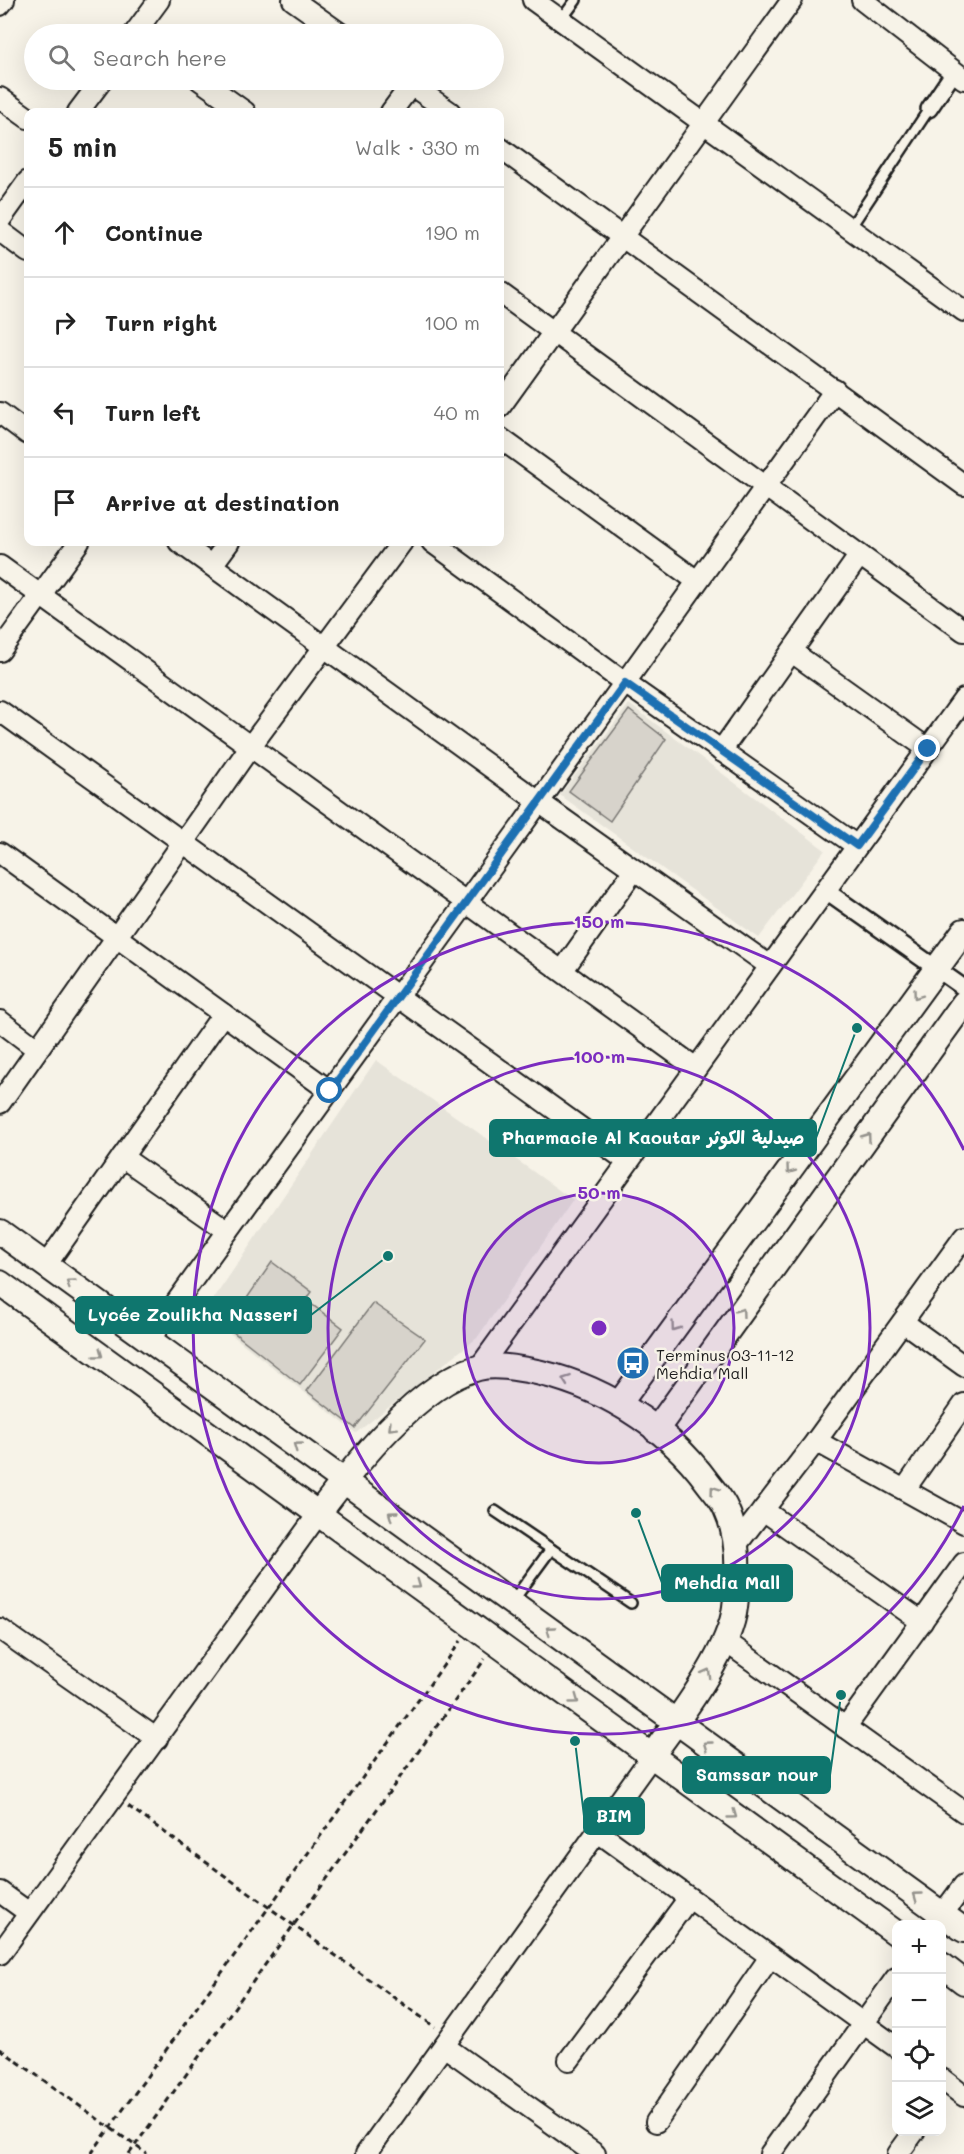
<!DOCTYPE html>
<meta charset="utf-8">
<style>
body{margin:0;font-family:Mali,"Playpen Sans Arabic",sans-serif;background:#f6f6f6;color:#222}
.controls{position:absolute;right:18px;bottom:18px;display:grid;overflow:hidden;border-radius:12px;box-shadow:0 6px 24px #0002}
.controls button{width:54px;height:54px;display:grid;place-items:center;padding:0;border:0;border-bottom:2px solid #e0e0e0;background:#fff;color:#222;font:30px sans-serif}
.stop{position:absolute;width:18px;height:18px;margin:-14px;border:4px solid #1f6fb2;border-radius:50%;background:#fff}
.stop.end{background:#1f6fb2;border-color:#fff;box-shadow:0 2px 6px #0008}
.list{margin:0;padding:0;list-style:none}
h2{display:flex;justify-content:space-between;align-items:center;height:78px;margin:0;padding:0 24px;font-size:26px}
h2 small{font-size:20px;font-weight:400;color:#767676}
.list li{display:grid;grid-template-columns:39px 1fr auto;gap:18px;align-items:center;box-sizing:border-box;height:90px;padding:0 24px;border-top:2px solid #e0e0e0}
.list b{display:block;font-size:22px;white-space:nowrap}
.list em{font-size:20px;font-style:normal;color:#767676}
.icon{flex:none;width:33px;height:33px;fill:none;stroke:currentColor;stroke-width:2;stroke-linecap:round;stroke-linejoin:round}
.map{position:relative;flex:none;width:964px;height:2154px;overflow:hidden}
.search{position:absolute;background:#fff;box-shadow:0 6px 24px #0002;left:24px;top:24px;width:480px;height:66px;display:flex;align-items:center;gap:15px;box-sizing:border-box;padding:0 21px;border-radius:33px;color:#767676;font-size:22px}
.panel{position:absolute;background:#fff;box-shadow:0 6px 24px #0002;left:24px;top:108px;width:480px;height:438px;border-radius:12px}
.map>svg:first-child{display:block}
</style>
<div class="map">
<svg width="964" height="2154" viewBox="0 0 964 2154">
<rect width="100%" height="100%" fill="#f7f3e8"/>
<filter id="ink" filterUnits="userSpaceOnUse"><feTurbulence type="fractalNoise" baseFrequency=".0167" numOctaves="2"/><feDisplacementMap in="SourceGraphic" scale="12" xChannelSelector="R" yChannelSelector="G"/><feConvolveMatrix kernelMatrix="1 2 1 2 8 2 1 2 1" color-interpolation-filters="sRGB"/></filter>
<g filter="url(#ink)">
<g fill="#e6e3d9">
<path d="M629,704L825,850L759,938L560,795Z"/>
<path d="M376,1060L573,1200L477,1338L356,1433L204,1313Z"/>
</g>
<g fill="#d7d3cb" stroke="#7a7874" stroke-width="1.5">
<path d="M629,710L666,739L610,821L569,791Z"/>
<path d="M272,1262L312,1292L306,1300L343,1328L300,1385L227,1327Z"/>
<path d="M373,1303L425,1339L355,1428L307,1391Z"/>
</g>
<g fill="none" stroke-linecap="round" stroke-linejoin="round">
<g stroke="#1c1c1c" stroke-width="14">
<g id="service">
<path d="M561,20L576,0"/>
<path d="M850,228L929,109"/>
<path d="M495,1511L631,1603"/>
<path d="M512,1602L551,1549"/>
</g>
</g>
<g stroke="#1c1c1c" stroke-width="20">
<g id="pedestrian">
<path d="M929,109L954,72"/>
<path d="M825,890L964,988"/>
</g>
</g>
<g stroke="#1c1c1c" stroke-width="24">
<g id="minor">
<path d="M293,0L341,34"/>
<path d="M533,0L964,311"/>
<path d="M862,0L964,79"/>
<path d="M0,5L4,0"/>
<path d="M134,34L159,0"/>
<path d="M200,80L245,112"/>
<path d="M404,80L450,112"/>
<path d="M0,98L28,118"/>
<path d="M78,112L102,80"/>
<path d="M391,112L411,85"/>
<path d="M500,148L964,485"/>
<path d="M0,220L28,181"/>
<path d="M0,231L28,252"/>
<path d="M500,293L964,631"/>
<path d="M500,407L792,0"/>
<path d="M0,413L28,434"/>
<path d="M500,438L697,581"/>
<path d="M179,542L539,802L770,966"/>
<path d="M432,542L625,683L857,846"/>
<path d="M212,565L229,542"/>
<path d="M0,566L696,1068"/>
<path d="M0,651L79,542"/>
<path d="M792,652L928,749"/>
<path d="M0,711L627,1161"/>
<path d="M721,751L859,556"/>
<path d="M0,853L330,1091"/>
<path d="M563,970L634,870"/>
<path d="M0,1021L37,1049"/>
<path d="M0,1103L250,747L402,542"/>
<path d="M122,1157L228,1231"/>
<path d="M46,1265L223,1014"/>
<path d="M903,1322L964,1366"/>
<path d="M149,1340L539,802L835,390"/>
<path d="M479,1368L964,699"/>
<path d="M816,1441L964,1523"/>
<path d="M905,1489L964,1404"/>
<path d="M763,1510L922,1622"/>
<path d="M737,1544L816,1441L964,1237"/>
<path d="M0,1629L157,1739"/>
<path d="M725,1641L964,1812"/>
<path d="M845,1728L964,1563"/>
<path d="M598,1832L896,2047"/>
<path d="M0,1892L29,1913"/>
<path d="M935,1924L964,1885"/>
<path d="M0,1954L319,1513"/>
<path d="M444,2046L595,2154"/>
<path d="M569,2060L689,1898"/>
<path d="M942,2079L964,2096"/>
<path d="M656,2122L770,1957"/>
<path d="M366,2154L651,1757"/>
<path d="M770,2154L896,1978"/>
<path d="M898,2154L914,2132"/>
</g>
</g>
<g stroke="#1c1c1c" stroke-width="28">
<g id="tertiary">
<path d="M0,1232L964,1930"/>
<path d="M0,1283L896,1933"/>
<path d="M619,1404L964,931"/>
<path d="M656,1430L964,1003"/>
<path d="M319,1513C354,1466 419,1383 478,1368C493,1364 512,1367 527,1370C598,1383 666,1425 708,1483C714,1491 722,1499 726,1509C740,1539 739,1575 735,1607C730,1652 678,1719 651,1757"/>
<path d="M942,1965L964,1982"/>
</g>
</g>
<g stroke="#1c1c1c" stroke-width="3" stroke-dasharray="6 4.5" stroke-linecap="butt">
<path d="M128,1806L435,2027"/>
<path d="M0,2049L147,2154"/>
<path d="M91,2154L461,1641"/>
<path d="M129,2154L485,1659"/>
</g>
<use href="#service" stroke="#f7f3e8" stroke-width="9"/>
<use href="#pedestrian" stroke="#f7f3e8" stroke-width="15"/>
<use href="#minor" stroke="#f7f3e8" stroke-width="20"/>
<use href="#tertiary" stroke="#f7f3e8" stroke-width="24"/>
</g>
<defs><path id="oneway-chevron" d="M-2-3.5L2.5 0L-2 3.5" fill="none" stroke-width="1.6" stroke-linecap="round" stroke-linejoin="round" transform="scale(1.5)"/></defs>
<g stroke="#94928c">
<use href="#oneway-chevron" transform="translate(917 995) rotate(126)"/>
<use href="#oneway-chevron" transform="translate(867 1137) rotate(-54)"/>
<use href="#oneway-chevron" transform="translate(790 1170) rotate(126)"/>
<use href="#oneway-chevron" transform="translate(70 1283) rotate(-144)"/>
<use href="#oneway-chevron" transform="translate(741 1312) rotate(-54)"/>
<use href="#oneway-chevron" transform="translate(675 1327) rotate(126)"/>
<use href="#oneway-chevron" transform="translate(99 1354) rotate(36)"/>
<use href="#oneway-chevron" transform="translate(566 1380) rotate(-160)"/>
<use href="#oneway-chevron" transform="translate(392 1427) rotate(135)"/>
<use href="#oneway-chevron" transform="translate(297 1446) rotate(-144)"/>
<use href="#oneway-chevron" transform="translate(714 1490) rotate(-126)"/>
<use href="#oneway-chevron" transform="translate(392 1515) rotate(-144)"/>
<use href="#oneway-chevron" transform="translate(417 1585) rotate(36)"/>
<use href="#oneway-chevron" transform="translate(550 1630) rotate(-144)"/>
<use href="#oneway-chevron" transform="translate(707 1673) rotate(-61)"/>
<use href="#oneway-chevron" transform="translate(575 1700) rotate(36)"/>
<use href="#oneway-chevron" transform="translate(707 1745) rotate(-144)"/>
<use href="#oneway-chevron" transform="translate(733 1815) rotate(36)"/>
<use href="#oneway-chevron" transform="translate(917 1896) rotate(-144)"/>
</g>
</g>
<g fill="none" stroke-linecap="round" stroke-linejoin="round" filter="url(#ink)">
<path stroke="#1f6fb2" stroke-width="8" d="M330,1091L625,683L857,846L928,749"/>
</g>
<circle cx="599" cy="1328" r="135" fill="#7b2cbf" fill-opacity=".12"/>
<g fill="none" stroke="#7b2cbf" stroke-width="3">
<circle cx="599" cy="1328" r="135"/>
<circle cx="599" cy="1328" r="271"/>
<path d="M964 1506A406 406 0 1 1 964 1150"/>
</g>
<defs>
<g id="bus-disc" transform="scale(1.725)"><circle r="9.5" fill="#1f6fb2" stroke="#f7f3e8"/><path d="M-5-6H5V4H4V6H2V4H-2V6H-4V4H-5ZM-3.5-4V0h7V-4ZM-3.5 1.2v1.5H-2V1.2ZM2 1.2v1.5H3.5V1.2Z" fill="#fff"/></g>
</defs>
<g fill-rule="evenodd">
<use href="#bus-disc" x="633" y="1363"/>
</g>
<g text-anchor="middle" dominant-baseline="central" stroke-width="5" stroke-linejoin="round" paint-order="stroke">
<g font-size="16" fill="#1c1c1c" stroke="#f7f3e8" text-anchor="start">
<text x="656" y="1354">Terminus 03-11-12<tspan x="656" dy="18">Mehdia Mall</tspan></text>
</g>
</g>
<circle cx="599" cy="1328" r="9" fill="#7b2cbf" stroke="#f7f3e8" stroke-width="3"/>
<g font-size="18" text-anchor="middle" font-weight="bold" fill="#7b2cbf" stroke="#f7f3e8" stroke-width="5" stroke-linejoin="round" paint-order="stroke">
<text x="599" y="928">150 m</text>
<text x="599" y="1063">100 m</text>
<text x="599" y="1199">50 m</text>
</g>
<path fill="none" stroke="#0f766e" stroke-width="2" d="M857 1028L816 1138M388 1256L311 1315M636 1513L662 1583M841 1695L830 1775M575 1741L584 1816"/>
<g fill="#0f766e" stroke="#f7f3e8" stroke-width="2">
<circle cx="857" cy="1028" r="6"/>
<circle cx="388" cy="1256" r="6"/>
<circle cx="636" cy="1513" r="6"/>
<circle cx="841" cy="1695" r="6"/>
<circle cx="575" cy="1741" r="6"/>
</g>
<g fill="#0f766e" stroke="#0f766e" stroke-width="2">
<rect x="490" y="1120" width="326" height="36" rx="6"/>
<rect x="76" y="1297" width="235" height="36" rx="6"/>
<rect x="662" y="1565" width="130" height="36" rx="6"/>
<rect x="683" y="1757" width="147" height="36" rx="6"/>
<rect x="584" y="1798" width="60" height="36" rx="6"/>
</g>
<g font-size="18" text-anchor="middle" font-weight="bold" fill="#fff">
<text x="653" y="1144">Pharmacie Al Kaoutar صيدلية الكوثر</text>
<text x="193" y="1321">Lycée Zoulikha Nasseri</text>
<text x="727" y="1589">Mehdia Mall</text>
<text x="757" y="1781">Samssar nour</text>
<text x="614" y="1822">BIM</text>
</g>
</svg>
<div class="controls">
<button>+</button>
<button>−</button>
<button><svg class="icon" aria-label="locate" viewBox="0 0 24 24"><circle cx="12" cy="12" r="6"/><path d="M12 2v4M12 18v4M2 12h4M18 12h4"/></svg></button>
<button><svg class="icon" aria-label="layers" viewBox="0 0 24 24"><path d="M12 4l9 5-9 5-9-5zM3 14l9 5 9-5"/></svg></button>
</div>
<div class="stop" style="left:330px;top:1091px"></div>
<div class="stop end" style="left:928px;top:749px"></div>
<div class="search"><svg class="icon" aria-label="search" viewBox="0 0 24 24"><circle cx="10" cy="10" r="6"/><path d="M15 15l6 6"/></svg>Search here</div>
<section class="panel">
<h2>5 min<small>Walk · 330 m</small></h2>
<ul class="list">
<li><svg class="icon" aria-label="ahead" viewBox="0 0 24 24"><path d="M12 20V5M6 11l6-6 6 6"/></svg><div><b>Continue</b></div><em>190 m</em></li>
<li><svg class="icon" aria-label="right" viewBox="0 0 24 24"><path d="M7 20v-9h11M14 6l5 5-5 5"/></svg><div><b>Turn right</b></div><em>100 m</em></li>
<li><svg class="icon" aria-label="left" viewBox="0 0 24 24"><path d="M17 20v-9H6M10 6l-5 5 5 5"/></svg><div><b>Turn left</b></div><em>40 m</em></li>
<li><svg class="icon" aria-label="arrive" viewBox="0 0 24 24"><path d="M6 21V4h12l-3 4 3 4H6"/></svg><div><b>Arrive at destination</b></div></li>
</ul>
</section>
</div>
